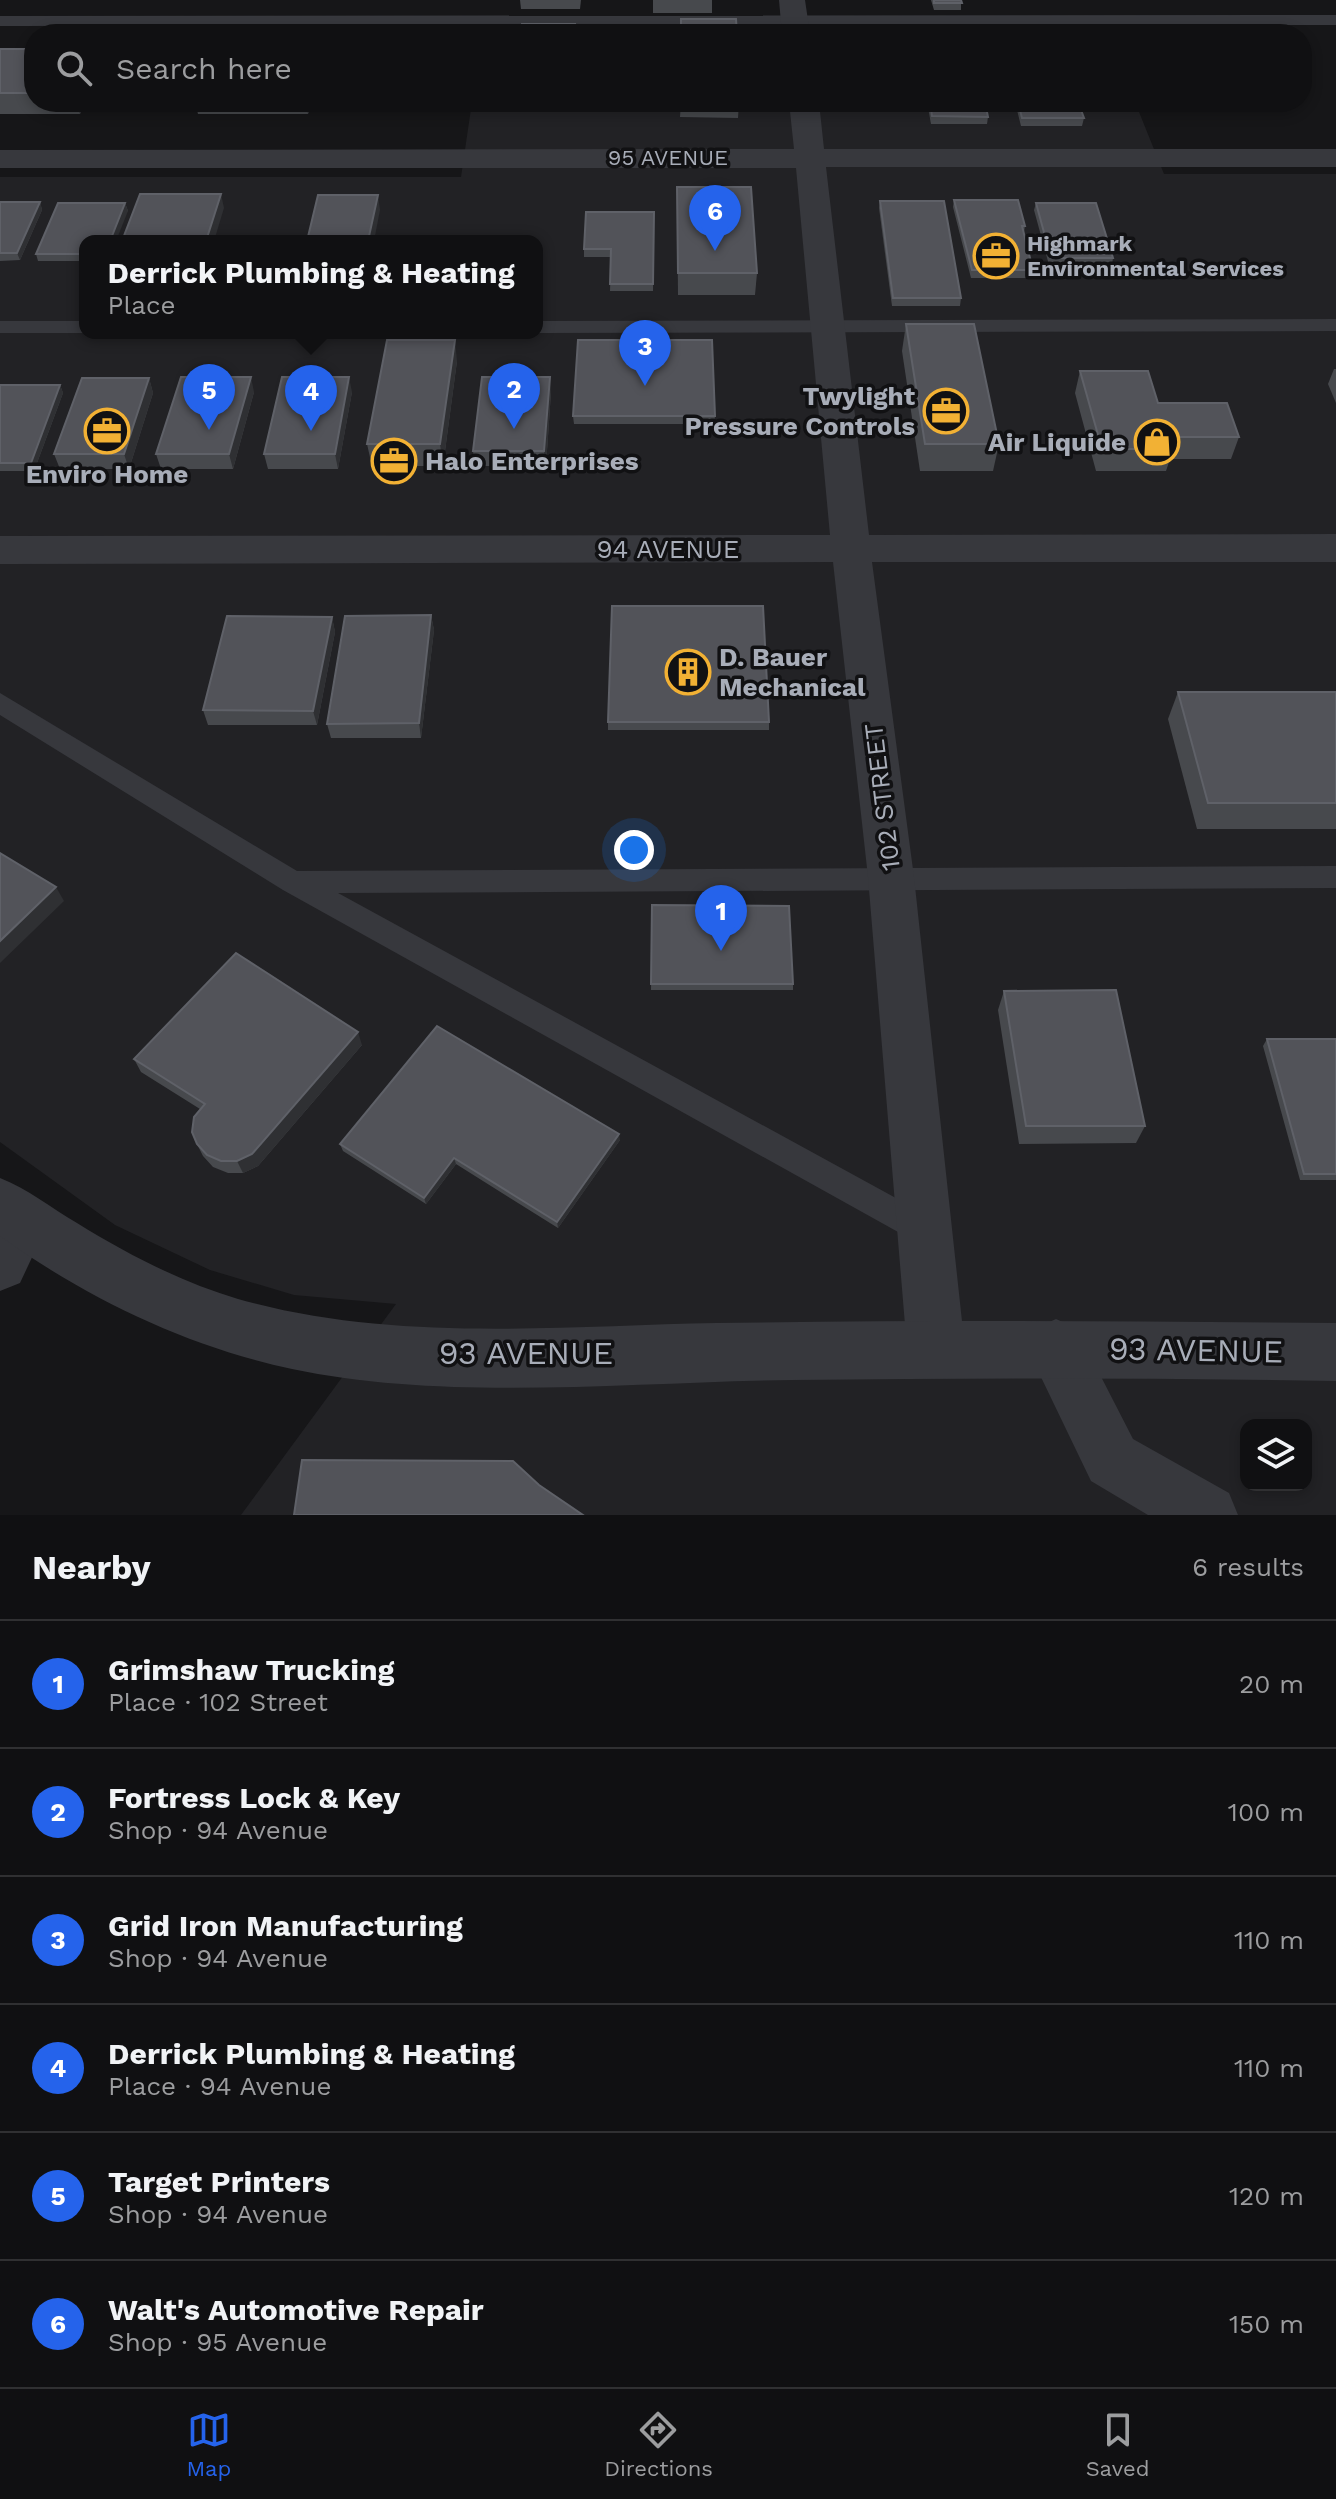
<!DOCTYPE html>
<meta charset="utf-8">
<style>
body{margin:0;font-family:"Work Sans",sans-serif;background:#19191b;color:#f1f3f6}
.controls{position:absolute;right:24px;bottom:24px;display:grid;overflow:hidden;border-radius:16px;box-shadow:0 4px 12px #0003}
.controls button{width:72px;height:72px;display:grid;place-items:center;padding:0;border:0;border-bottom:2px solid #303032;background:#101012;color:#f1f3f6;font:40px sans-serif}
.you{position:absolute;left:634px;top:850px;width:28px;height:28px;margin:-20px;border:6px solid #fff;border-radius:50%;background:#1a73e8;box-shadow:0 0 0 12px #1a73e833}
.badge{display:grid;place-items:center;width:52px;height:52px;border-radius:50%;background:#2563eb;color:#fff;font-size:26px;font-weight:700}
.pin{position:absolute;translate:-50% -66px;filter:drop-shadow(0 2px 4px #0008)}
.pin::after{content:'';position:absolute;top:42px;width:28px;height:24px;background:inherit;clip-path:polygon(0 0,100% 0,50% 100%)}
.popup{position:absolute;left:79px;top:235px;width:464px;height:104px;box-sizing:border-box;display:grid;place-content:center;border-radius:16px;background:#101012;filter:drop-shadow(0 2px 6px #0005);font-size:26px;white-space:nowrap;color:#9c9d9f}
.popup b{font-size:30px;color:#f1f3f6}
.popup::after{content:'';position:absolute;left:50%;top:100%;margin-left:-16px;border:16px solid transparent;border-top-color:#101012}
.list{margin:0;padding:0;list-style:none}
h2{display:flex;justify-content:space-between;align-items:center;height:104px;margin:0;padding:0 32px;font-size:34px}
h2 small{font-size:26px;font-weight:400;color:#9c9d9f}
.list li{display:grid;grid-template-columns:52px 1fr auto;gap:24px;align-items:center;box-sizing:border-box;height:128px;padding:0 32px;border-top:2px solid #303032}
.list b{display:block;font-size:30px;white-space:nowrap}
.list p{margin:0;font-size:26px;white-space:nowrap;color:#9c9d9f}
.list em{font-size:26px;font-style:normal;color:#9c9d9f}
.icon{flex:none;width:44px;height:44px;fill:none;stroke:currentColor;stroke-width:2;stroke-linecap:round;stroke-linejoin:round}
.map{position:relative;flex:none;width:1336px;height:1515px;overflow:hidden}
.search{position:absolute;background:#101012;box-shadow:0 4px 12px #0003;left:24px;right:24px;top:24px;height:88px;display:flex;align-items:center;gap:20px;box-sizing:border-box;padding:0 28px;border-radius:32px;color:#9c9d9f;font-size:30px}
.sheet{height:872px;background:#101012}
nav{display:flex;justify-content:space-around;align-items:center;box-sizing:border-box;height:112px;border-top:2px solid #303032;background:#101012;font-size:22px;color:#9c9d9f}
nav a{display:grid;justify-items:center;gap:4px}
nav .on{color:#2563eb}
.map>svg:first-child{display:block}
</style>
<div class="map">
<svg width="1336" height="1515" viewBox="0 0 1336 1515">
<rect width="100%" height="100%" fill="#161618"/>
<g fill="#222225" fill-rule="evenodd">
<path d="M1107,31L1108,34H483V32Z"/>
<path d="M472,102H1135L1164,174H1336V1515H241L396,1304L294,1295L210,1270L115,1225L0,1142V177H461ZM85,241H537V333H85ZM1246,1425H1306V1485H1246Z"/>
</g>
<g fill="none" stroke-linecap="round" stroke-linejoin="round">
<g fill="#37383d" fill-rule="evenodd">
<path d="M1336,15V25L0,26V16Z"/>
<path d="M1336,319V331L537,333V321Z"/>
<rect x="0" y="321" width="85" height="12"/>
<path d="M0,693L297,871L1336,866V888L338,893L936,1220L941,1231L936,1242L925,1247L283,890L0,715Z"/>
</g>
<g fill="#37383d" fill-rule="evenodd">
<path d="M779,0H805L810,34H782Z"/>
<path d="M789,102H819L824,149H1336V167H826L869,535L1336,534V562H872L914,877L965,1349L956,1369L936,1378L916,1369L907,1349L868,877L833,562L0,564V536L830,535L796,168H0V150L794,149Z"/>
<path d="M22,1195L41,1202L49,1221L20,1283L0,1291V1208L3,1202Z"/>
<path d="M1056,1319L1076,1328L1133,1439L1229,1493L1238,1515H1148L1091,1481L1027,1348L1036,1328Z"/>
</g>
<path fill="#37383d" fill-rule="evenodd" d="M0,1178C28,1189 51,1208 77,1223C127,1254 181,1282 238,1299C393,1343 558,1326 717,1323C923,1320 1130,1321 1336,1323V1381C1155,1378 974,1378 793,1380C634,1382 447,1402 292,1369C188,1347 86,1298 0,1236Z"/>
</g>
<g fill="#47494d">
<path d="M520,0H581L580,9H521Z"/>
<rect x="653" y="0" width="59" height="13"/>
<path d="M931,0H961V10H934Z"/>
<path d="M0,49H34V102H85L80,114H0Z"/>
<path d="M195,102H312L308,114H198Z"/>
<path d="M516,102H572L571,111L516,110Z"/>
<path d="M681,102H739L738,118L680,117Z"/>
<path d="M862,102H923L922,111L864,112Z"/>
<path d="M927,102H985L988,117L987,124H931Z"/>
<path d="M1015,102H1078L1084,118L1082,126H1021Z"/>
<path d="M677,187L757,273L755,295H678Z"/>
<path d="M954,200L1025,226L1024,232L1033,270L1032,278H971L953,207Z"/>
<path d="M880,201L961,298L960,306H892L879,208Z"/>
<path d="M0,202H40L42,210L20,260L0,261Z"/>
<path d="M125,203L128,211L85,241V261H38L36,254Z"/>
<path d="M1036,203L1113,258L1112,265H1049L1034,210Z"/>
<path d="M654,212L653,291H610L611,257H584V249Z"/>
<path d="M906,324L999,444L993,471H920L902,351Z"/>
<path d="M457,361L443,466H372L367,444Z"/>
<path d="M1334,369H1336V403L1328,384Z"/>
<path d="M1080,371L1239,437L1231,459H1170L1166,471H1096L1075,393Z"/>
<path d="M149,378L153,393L129,469H60L54,454Z"/>
<path d="M0,385H60L63,393L34,471H0Z"/>
<path d="M254,392L233,469H161L156,454Z"/>
<path d="M352,392L338,469H268L264,454Z"/>
<path d="M551,392L546,466H475L473,451Z"/>
<path d="M573,416H715L714,424H574Z"/>
<path d="M431,615L434,630L421,738H331L327,724Z"/>
<path d="M332,617L335,632L317,725H208L203,710Z"/>
<path d="M1178,692H1336V829H1197L1168,719Z"/>
<rect x="608" y="722" width="161" height="8"/>
<path d="M652,905L793,984V990H651Z"/>
<path d="M1004,991L1145,1126L1136,1143L1019,1144L998,1010Z"/>
<path d="M1267,1039H1336V1180H1300L1263,1046Z"/>
<path d="M362,1045L258,1166L243,1173H228L213,1167L203,1156L197,1144L200,1109L141,1072L134,1059Z"/>
<path d="M620,1140L558,1228L456,1164L426,1204L343,1151L340,1144Z"/>
</g>
<g fill="#2f3033">
<path d="M76,102H85L80,114Z"/>
<path d="M306,102H312L308,114Z"/>
<path d="M221,194L224,208L214,241H206Z"/>
<path d="M378,195L380,210L374,241H368Z"/>
<path d="M40,202L42,210L20,260L17,253Z"/>
<path d="M125,203L128,211L116,241H110Z"/>
<path d="M455,340L457,361L443,466L440,444Z"/>
<path d="M251,377L254,392L233,469L229,454Z"/>
<path d="M349,377L352,392L338,469L335,454Z"/>
<path d="M550,377L551,392L546,466L544,451Z"/>
<path d="M149,378L153,393L129,469L124,454Z"/>
<path d="M60,385L63,393L34,471L31,463Z"/>
<path d="M431,615L434,630L421,738L419,723Z"/>
<path d="M332,617L335,632L317,725L313,711Z"/>
<path d="M56,887L64,901L0,963V941Z"/>
<path d="M358,1032L362,1045L258,1166L243,1173L237,1161Z"/>
<path d="M619,1134L620,1140L558,1228L557,1222Z"/>
<path d="M454,1158L456,1164L426,1204L424,1198Z"/>
</g>
<g fill="#525359" stroke="#5f6168" stroke-width="2">
<path d="M934,0H961L962,3H934Z"/>
<path d="M681,19H736L737,34H681Z"/>
<path d="M522,24H575L574,34H521Z"/>
<path d="M854,29H910L911,34H855Z"/>
<rect x="0" y="49" width="34" height="44"/>
<path d="M930,102H985L988,117L932,116Z"/>
<path d="M1018,102H1078L1084,118H1022Z"/>
<path d="M677,187H751L757,273H678Z"/>
<path d="M140,194H221L206,241H122Z"/>
<path d="M318,195H378L368,241H307Z"/>
<path d="M954,200H1018L1025,226H1022L1033,270H972Z"/>
<path d="M880,201H944L961,298H893Z"/>
<path d="M0,202H40L17,253H0Z"/>
<path d="M58,203H125L110,241H85V254H36Z"/>
<path d="M1036,203H1096L1113,258H1051Z"/>
<path d="M586,212H654L653,284H610L611,249H584Z"/>
<path d="M906,324H974L999,444H925Z"/>
<path d="M387,340H455L440,444H367Z"/>
<path d="M578,340H712L715,416H573Z"/>
<path d="M1080,371H1148L1158,403H1227L1239,437H1169L1173,449H1102Z"/>
<path d="M181,377H251L229,454H156Z"/>
<path d="M282,377H349L335,454H264Z"/>
<path d="M482,377H550L544,451H473Z"/>
<path d="M82,378H149L124,454H54Z"/>
<path d="M0,385H60L31,463H0Z"/>
<path d="M612,606H763L769,722H608Z"/>
<path d="M431,615L419,723L327,724L345,616Z"/>
<path d="M227,616L332,617L313,711L203,710Z"/>
<path d="M1178,692H1336V803H1208Z"/>
<path d="M0,853L56,887L0,941Z"/>
<path d="M652,905L789,906L793,984H651Z"/>
<path d="M236,953L358,1032L252,1154L237,1161H221L207,1155L197,1144L192,1132L194,1117L205,1104L134,1059Z"/>
<path d="M1116,990L1145,1126H1026L1004,991Z"/>
<path d="M437,1026L619,1134L557,1222L454,1158L424,1198L340,1144Z"/>
<path d="M1267,1039H1336V1174H1304Z"/>
<path d="M302,1460L513,1461L539,1485L583,1515H294Z"/>
</g>
<defs>
<g id="office-ring" transform="scale(2.3)"><circle r="9.5" fill="#111113" stroke="#f2b134" stroke-width="1.5"/><path d="M-6-3h4V-5.5h4V-3h4V5H-6ZM-1-4.5V-3h2v-1.5ZM-6 0V1H6V0Z" fill="#f2b134"/></g>
<g id="shop-ring" transform="scale(2.3)"><circle r="9.5" fill="#111113" stroke="#f2b134" stroke-width="1.5"/><path d="M-5-2.5h2.3a2.7 3.5 0 0 1 5.4 0H5L5.5 6h-11ZM-1.5-2.5h3a1.5 2.3 0 0 0-3 0Z" fill="#f2b134"/></g>
<g id="building-ring" transform="scale(2.3)"><circle r="9.5" fill="#111113" stroke="#f2b134" stroke-width="1.5"/><path d="M-4-6H4V6H1V3H-1V6H-4ZM-2.5-4.3h1.7v1.8h-1.7ZM.8-4.3h1.7v1.8H.8ZM-2.5-1h1.7V.8h-1.7ZM.8-1h1.7V.8H.8Z" fill="#f2b134"/></g>
</defs>
<g fill-rule="evenodd">
<use href="#office-ring" x="996" y="256"/>
<use href="#office-ring" x="946" y="411"/>
<use href="#office-ring" x="107" y="431"/>
<use href="#shop-ring" x="1157" y="442"/>
<use href="#office-ring" x="394" y="461"/>
<use href="#building-ring" x="688" y="672"/>
</g>
<g text-anchor="middle" dominant-baseline="central" stroke-width="7" stroke-linejoin="round" paint-order="stroke">
<g font-size="22" fill="#a8adb8" stroke="#111113">
<text x="668" y="157">95 AVENUE</text>
</g>
<g font-size="22" font-weight="bold" fill="#a8adb8" stroke="#111113" text-anchor="start">
<text x="1027" y="243">Highmark<tspan x="1027" dy="25">Environmental Services</tspan></text>
</g>
<g font-size="26" font-weight="bold" fill="#a8adb8" stroke="#111113" text-anchor="end">
<text x="915" y="396">Twylight<tspan x="915" dy="30">Pressure Controls</tspan></text>
<text x="1126" y="442">Air Liquide</text>
<text x="425" y="461" text-anchor="start">Halo Enterprises</text>
<text x="107" y="474" text-anchor="middle">Enviro Home</text>
<text x="719" y="657" text-anchor="start">D. Bauer<tspan x="719" dy="30">Mechanical</tspan></text>
</g>
<g font-size="26" fill="#a8adb8" stroke="#111113">
<text x="668" y="549">94 AVENUE</text>
<text transform="translate(882 797) rotate(-97)">102 STREET</text>
</g>
<g font-size="32" fill="#a8adb8" stroke="#111113">
<text transform="translate(1196 1350) rotate(1)">93 AVENUE</text>
<text x="526" y="1353">93 AVENUE</text>
</g>
</g>
</svg>
<div class="controls">
<button><svg class="icon" aria-label="layers" viewBox="0 0 24 24"><path d="M12 4l9 5-9 5-9-5zM3 14l9 5 9-5"/></svg></button>
</div>
<div class="you"></div>
<div class="pin badge" style="left:721px;top:951px">1</div>
<div class="pin badge" style="left:514px;top:429px">2</div>
<div class="pin badge" style="left:645px;top:386px">3</div>
<div class="pin badge" style="left:311px;top:431px">4</div>
<div class="popup"><b>Derrick Plumbing &amp; Heating</b>Place</div>
<div class="pin badge" style="left:209px;top:430px">5</div>
<div class="pin badge" style="left:715px;top:251px">6</div>
<div class="search"><svg class="icon" aria-label="search" viewBox="0 0 24 24"><circle cx="10" cy="10" r="6"/><path d="M15 15l6 6"/></svg>Search here</div>
</div>
<section class="sheet">
<h2>Nearby<small>6 results</small></h2>
<ul class="list">
<li><span class="badge">1</span><div><b>Grimshaw Trucking</b><p>Place · 102 Street</p></div><em>20 m</em></li>
<li><span class="badge">2</span><div><b>Fortress Lock &amp; Key</b><p>Shop · 94 Avenue</p></div><em>100 m</em></li>
<li><span class="badge">3</span><div><b>Grid Iron Manufacturing</b><p>Shop · 94 Avenue</p></div><em>110 m</em></li>
<li><span class="badge">4</span><div><b>Derrick Plumbing &amp; Heating</b><p>Place · 94 Avenue</p></div><em>110 m</em></li>
<li><span class="badge">5</span><div><b>Target Printers</b><p>Shop · 94 Avenue</p></div><em>120 m</em></li>
<li><span class="badge">6</span><div><b>Walt's Automotive Repair</b><p>Shop · 95 Avenue</p></div><em>150 m</em></li>
</ul>
</section>
<nav>
<a class="on"><svg class="icon" aria-label="map" viewBox="0 0 24 24"><path d="M3 6l6-2 6 2 6-2v14l-6 2-6-2-6 2zM9 4v14M15 6v14"/></svg>Map</a>
<a><svg class="icon" aria-label="directions" viewBox="0 0 24 24"><path d="M12 3l9 9-9 9-9-9zM9 14v-3h6M13 9l2 2-2 2"/></svg>Directions</a>
<a><svg class="icon" aria-label="saved" viewBox="0 0 24 24"><path d="M7 4h10v16l-5-4-5 4z"/></svg>Saved</a>
</nav>
